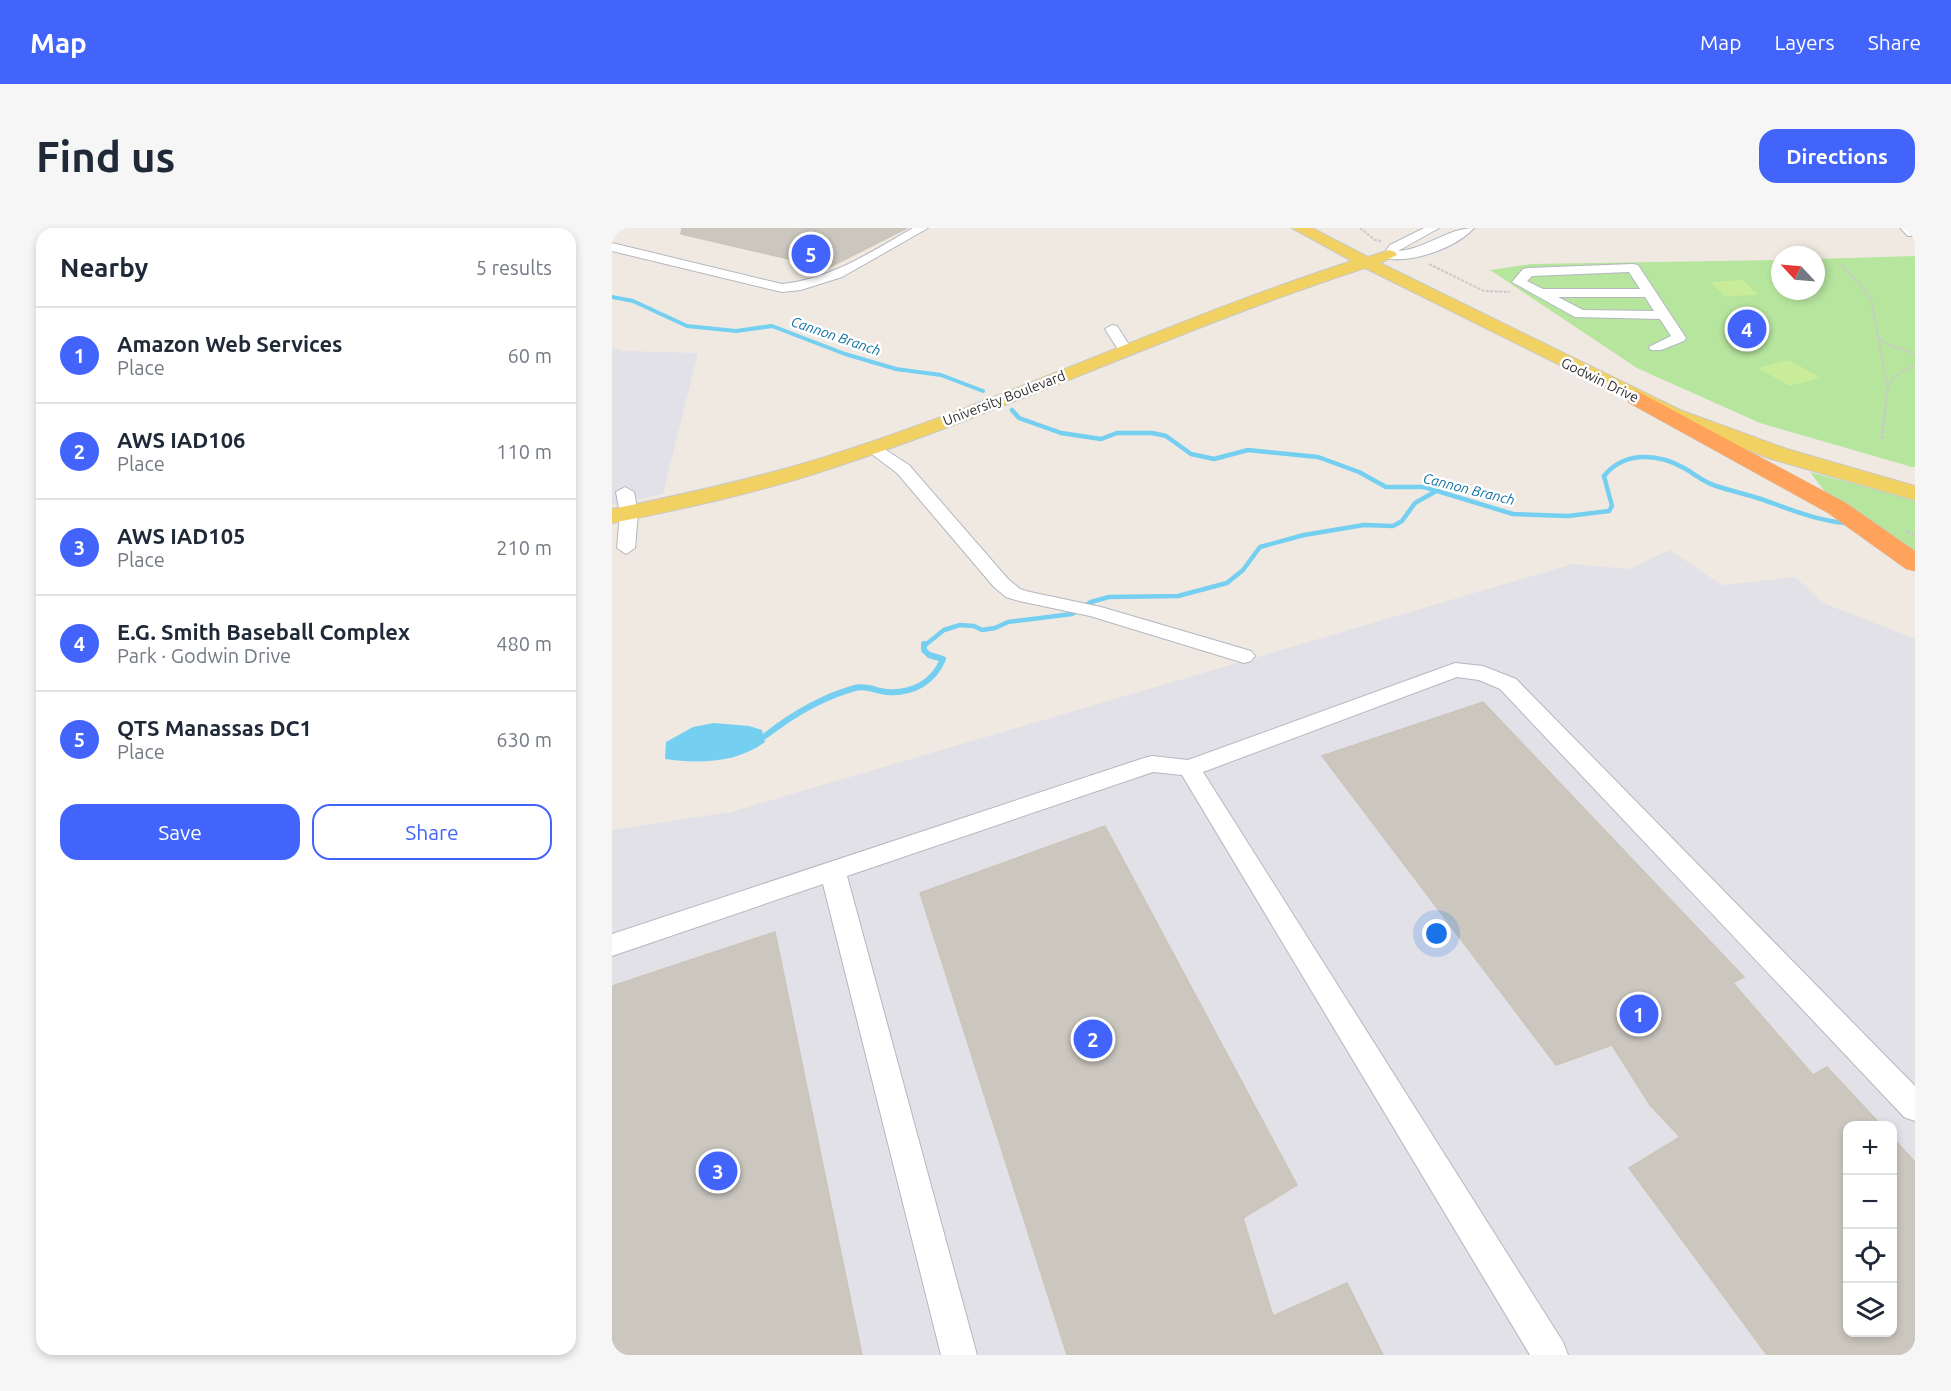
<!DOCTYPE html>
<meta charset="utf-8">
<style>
body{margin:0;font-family:Ubuntu,sans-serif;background:#f6f6f7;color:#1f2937}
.controls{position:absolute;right:18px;bottom:18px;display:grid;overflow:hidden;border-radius:12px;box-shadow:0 3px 9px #0003}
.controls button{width:54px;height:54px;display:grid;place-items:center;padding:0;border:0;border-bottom:2px solid #e0e1e3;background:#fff;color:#1f2937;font:30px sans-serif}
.compass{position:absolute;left:1159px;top:18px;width:54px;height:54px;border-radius:50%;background:#fff;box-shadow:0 3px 9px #0003;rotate:296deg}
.you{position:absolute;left:825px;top:706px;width:21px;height:21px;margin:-15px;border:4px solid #fff;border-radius:50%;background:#1a73e8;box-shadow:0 0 0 9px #1a73e833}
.badge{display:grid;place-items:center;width:39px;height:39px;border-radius:50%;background:#4264fb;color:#fff;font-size:20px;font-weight:700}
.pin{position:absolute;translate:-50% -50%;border:3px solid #fff;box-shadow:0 2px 6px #0006}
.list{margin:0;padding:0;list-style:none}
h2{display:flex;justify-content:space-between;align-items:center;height:78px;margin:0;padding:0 24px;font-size:26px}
h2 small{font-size:20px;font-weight:400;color:#747a83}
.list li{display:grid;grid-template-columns:39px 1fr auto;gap:18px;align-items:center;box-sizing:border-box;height:96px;padding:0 24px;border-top:2px solid #e0e1e3}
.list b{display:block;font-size:22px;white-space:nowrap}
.list p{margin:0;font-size:20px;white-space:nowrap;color:#747a83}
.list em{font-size:20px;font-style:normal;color:#747a83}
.actions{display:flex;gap:12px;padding:18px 24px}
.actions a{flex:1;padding:14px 0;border:2px solid #4264fb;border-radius:18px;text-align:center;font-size:21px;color:#4264fb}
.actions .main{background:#4264fb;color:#fff}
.icon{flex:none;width:33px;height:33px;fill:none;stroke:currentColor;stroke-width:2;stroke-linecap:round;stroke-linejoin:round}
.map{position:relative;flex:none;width:1303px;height:1127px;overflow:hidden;border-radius:18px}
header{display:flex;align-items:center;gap:36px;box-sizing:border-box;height:84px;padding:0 30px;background:#4264fb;color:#fff}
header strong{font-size:28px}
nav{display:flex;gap:33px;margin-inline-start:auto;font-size:21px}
.intro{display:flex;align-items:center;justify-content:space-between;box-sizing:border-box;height:144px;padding:0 36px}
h1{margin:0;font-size:42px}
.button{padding:15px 27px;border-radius:18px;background:#4264fb;color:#fff;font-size:21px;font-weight:700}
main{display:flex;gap:36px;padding:0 36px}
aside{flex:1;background:#fff;border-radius:18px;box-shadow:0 3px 9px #0003}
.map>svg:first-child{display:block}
</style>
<header>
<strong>Map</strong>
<nav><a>Map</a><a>Layers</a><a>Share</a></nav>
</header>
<div class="intro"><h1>Find us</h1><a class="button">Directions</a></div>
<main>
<aside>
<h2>Nearby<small>5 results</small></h2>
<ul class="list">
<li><span class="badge">1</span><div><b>Amazon Web Services</b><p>Place</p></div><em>60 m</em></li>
<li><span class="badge">2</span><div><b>AWS IAD106</b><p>Place</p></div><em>110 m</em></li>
<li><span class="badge">3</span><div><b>AWS IAD105</b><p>Place</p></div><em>210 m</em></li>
<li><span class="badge">4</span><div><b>E.G. Smith Baseball Complex</b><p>Park · Godwin Drive</p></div><em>480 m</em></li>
<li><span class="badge">5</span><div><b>QTS Manassas DC1</b><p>Place</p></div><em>630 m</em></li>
</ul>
<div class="actions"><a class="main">Save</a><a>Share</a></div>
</aside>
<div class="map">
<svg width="1303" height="1127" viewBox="0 0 1303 1127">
<rect width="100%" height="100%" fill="#efe9e1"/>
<g fill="#e3e1e8" fill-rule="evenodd">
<path d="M0,120L11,123L86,125L51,266L0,277Z"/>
<path d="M1058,322L1110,357L1183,349L1211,375L1303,411V1127H0V602L119,584L961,336L1017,341ZM1236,898H1280V1104H1236Z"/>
</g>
<g fill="#b6e59e">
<path d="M1303,28V239H1300L1148,195L1025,140L878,42L919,36L1168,32V63H1204V31Z"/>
<path d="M1198,244L1303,272V326L1217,269Z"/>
</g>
<g fill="#c9ec9a">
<path d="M1131,52L1146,67L1113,68L1098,54Z"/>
<path d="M1177,132L1209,150L1177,158L1146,140Z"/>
</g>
<path fill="#75cff0" d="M102,495L137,498L150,502L153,514C125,535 86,536 53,531L54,514L81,499Z"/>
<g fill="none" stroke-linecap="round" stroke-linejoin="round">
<path stroke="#75cff0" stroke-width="4" d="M0,69L21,73L75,98L124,103L160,98L233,126L284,141L329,147L371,163"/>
<g stroke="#75cff0" stroke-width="4.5">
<path d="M400,182L407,190L449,205L489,211L505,205H540L554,208L579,226L602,231L636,222L706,229L747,244L774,259H812L901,286L956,288L997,283L1000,278L992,248C1012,223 1046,225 1072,240C1083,246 1091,254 1104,258C1119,263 1134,266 1149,271C1177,281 1203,292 1233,295"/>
<path d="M312,418L332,402L348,397L362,398L370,402L383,400L396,394L460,386L479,374L497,369L566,368L615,355L631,342L648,319L692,307L752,297L781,298L790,293L803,275L826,262"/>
</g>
<path stroke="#75cff0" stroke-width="6" d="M153,508C180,487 210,469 243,460C254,457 264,463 275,464C300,466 322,454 331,431L317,427L312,422V416"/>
</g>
<g fill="#cbc7bf" stroke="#cbc5ba" stroke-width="1.5">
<path d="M70,0H295L216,40L69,6Z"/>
<path d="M871,474L1132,749L1121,755L1201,847L1215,839L1269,897H1236V1104H1281V910L1303,934V1127H1155L1017,940L1068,909L1038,877L1000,817L944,837L710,528Z"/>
<path d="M493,598L685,957L631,990L661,1088L735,1055L771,1127H455L308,665Z"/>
<path d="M163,704L250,1127H0V758Z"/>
</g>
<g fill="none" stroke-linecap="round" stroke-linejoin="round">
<g stroke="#b4b7c1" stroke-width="2">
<g id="minor">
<path d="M301,0H316L230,49L189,62L170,64L0,23V15L170,56C219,51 259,24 301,0Z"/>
<path d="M812,0H827L786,23C814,21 836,0 862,0C844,20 799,36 772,30L771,27L778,17Z"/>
<path d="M1288,0H1302L1303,8H1296Z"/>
<path d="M1021,36L1026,37L1074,110L1072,113L1049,122H1039L1037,119L1059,108L1048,91L963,89L900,54L911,41L916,40ZM1017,44L1028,61H931L915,53L920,48ZM946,69H1033L1042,83L971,82Z"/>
<path d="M500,97L505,98L521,123L519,126H509L507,123L493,101Z"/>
<path d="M263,215L297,237L396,351L408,361L418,364L489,379L639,423L643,428L639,433L632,435L478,388L407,373L394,369L382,359L285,245L257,224L255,220Z"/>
<path d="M13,259L22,264L26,285L23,320L14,326L5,320L8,285L4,264Z"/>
<path d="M843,435L871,438L904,451L1303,858V893L1292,889L888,461L867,452L845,449L591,544L951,1114L956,1127H918L570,547L541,544L235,648L365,1127H329L211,656L0,728V706L532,530L540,528L576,532Z"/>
</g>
</g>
<g stroke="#c9c9c9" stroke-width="2">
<path id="major" d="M680,0H700L756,29L777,22L783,24L785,27L768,35L1068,182L1175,221L1303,258V272L1159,231L1054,190L753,40C568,100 393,185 208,244C140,266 70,281 0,295V281C64,268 127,254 190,236C377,180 554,93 740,33Z"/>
</g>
<g stroke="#c9c9c9" stroke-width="1">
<path id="highway" d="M1025,163L1234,275L1303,323V343L1294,341L1216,285L1017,175L1014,170L1017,165Z"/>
</g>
<g stroke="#c9c9c9" stroke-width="2" stroke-dasharray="3 1.5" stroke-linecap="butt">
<path d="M748,0L763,12L770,13"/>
<path d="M817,36L872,63L898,64"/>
<path d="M1230,37L1259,70L1275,157"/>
<path d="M1265,108L1274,116L1303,126"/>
<path d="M1273,182C1276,151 1276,151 1303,137"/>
</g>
<g stroke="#c9c9c9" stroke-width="3" stroke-dasharray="4 2" stroke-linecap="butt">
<path d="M1270,211L1273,180"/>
<path d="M1294,303L1303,308"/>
</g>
<use href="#minor" fill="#fff" fill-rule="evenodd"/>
<use href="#major" fill="#f2d163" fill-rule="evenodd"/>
<use href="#highway" fill="#ffa35c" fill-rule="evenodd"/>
</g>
<g text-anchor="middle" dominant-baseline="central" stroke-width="5" stroke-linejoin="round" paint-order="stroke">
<g font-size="14" font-style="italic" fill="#0d6fa3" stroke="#fff">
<text transform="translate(224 108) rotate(19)">Cannon Branch</text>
<text transform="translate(857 261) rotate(14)">Cannon Branch</text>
</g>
<g font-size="14" fill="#2e2e2e" stroke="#fff">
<text transform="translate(988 152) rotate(26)">Godwin Drive</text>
<text transform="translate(392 170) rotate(-21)">University Boulevard</text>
</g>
</g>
</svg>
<div class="controls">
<button>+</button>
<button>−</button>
<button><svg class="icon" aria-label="locate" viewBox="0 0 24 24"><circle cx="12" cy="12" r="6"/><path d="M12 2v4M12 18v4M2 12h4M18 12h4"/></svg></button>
<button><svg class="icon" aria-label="layers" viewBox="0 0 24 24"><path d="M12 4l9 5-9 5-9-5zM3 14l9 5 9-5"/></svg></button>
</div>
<svg class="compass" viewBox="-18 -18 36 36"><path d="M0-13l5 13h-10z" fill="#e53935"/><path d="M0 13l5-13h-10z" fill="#747a83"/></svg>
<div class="you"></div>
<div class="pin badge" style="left:1027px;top:786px">1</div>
<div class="pin badge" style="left:481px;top:811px">2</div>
<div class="pin badge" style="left:106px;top:943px">3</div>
<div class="pin badge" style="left:1135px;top:101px">4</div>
<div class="pin badge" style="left:199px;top:26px">5</div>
</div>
</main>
